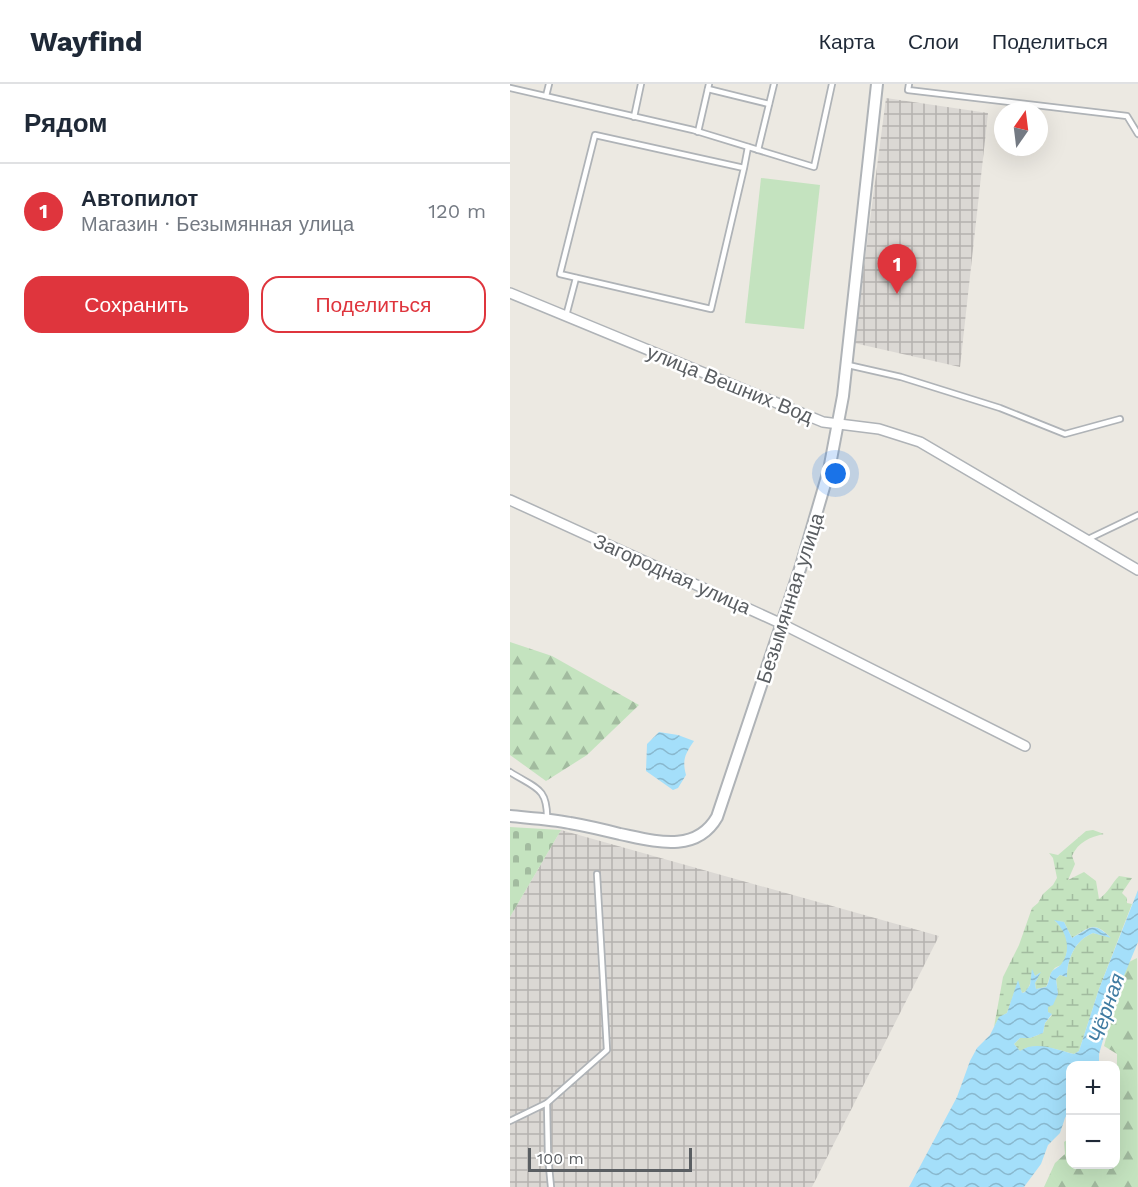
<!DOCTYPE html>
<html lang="ru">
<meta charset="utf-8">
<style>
body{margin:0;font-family:"Work Sans",sans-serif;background:#f2f2f3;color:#1f2937}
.controls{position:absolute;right:18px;bottom:18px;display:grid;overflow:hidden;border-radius:12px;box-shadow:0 6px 24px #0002}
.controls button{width:54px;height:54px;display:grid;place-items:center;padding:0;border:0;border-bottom:2px solid #e0e1e3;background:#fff;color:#1f2937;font:30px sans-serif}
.compass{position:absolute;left:484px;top:18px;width:54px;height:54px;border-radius:50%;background:#fff;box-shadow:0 6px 24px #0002;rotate:14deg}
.scale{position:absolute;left:18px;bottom:15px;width:164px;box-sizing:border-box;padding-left:6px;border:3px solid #5a5e62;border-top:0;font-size:16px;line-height:21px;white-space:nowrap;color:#5a5e62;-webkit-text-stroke:4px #fff;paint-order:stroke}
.you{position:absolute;left:326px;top:390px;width:21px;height:21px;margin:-15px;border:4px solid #fff;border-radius:50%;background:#1a73e8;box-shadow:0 0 0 9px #1a73e833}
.badge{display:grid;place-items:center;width:39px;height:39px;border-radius:50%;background:#df353d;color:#fff;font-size:20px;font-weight:700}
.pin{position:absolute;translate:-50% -50px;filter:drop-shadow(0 2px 3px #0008)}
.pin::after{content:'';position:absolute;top:32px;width:21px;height:18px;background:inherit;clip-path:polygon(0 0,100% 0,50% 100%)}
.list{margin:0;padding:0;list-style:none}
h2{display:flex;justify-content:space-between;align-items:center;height:78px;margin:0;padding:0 24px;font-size:26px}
h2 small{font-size:20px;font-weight:400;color:#747a83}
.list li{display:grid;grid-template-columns:39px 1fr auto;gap:18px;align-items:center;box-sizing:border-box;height:96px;padding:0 24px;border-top:2px solid #e0e1e3}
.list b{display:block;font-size:22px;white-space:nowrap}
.list p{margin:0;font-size:20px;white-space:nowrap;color:#747a83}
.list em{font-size:20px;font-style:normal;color:#747a83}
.actions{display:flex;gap:12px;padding:18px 24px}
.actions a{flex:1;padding:14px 0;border:2px solid #df353d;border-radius:18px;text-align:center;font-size:21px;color:#df353d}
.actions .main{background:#df353d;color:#fff}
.map{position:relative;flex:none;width:628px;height:1103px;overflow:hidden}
header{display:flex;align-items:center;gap:36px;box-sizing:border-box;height:84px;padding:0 30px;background:#fff;border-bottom:2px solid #e0e1e3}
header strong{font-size:28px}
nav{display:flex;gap:33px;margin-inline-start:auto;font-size:21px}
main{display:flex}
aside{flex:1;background:#fff}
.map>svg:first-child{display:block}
</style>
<header>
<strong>Wayfind</strong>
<nav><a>Карта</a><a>Слои</a><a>Поделиться</a></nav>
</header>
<main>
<aside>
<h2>Рядом<small></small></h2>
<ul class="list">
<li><span class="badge">1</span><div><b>Автопилот</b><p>Магазин · Безымянная улица</p></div><em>120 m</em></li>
</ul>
<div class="actions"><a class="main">Сохранить</a><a>Поделиться</a></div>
</aside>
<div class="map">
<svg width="628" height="1103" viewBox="0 0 628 1103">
<defs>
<pattern id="industrial-grid" width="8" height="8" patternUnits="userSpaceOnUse" patternTransform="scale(1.5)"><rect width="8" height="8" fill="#dbd8d4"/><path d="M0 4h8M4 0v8" fill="none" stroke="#b5b2af"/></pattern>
<pattern id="forest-firs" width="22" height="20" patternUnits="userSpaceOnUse" patternTransform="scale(1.5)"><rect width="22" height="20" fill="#c4e3bf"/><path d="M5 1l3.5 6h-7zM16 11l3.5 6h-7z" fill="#a2bb9f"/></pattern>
<pattern id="wetland-marsh" width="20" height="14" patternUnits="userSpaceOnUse" patternTransform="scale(1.5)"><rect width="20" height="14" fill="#c4e3bf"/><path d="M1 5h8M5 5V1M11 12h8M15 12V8" fill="none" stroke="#a2bb9f"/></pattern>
<pattern id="cemetery-stones" width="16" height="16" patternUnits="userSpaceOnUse" patternTransform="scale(1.5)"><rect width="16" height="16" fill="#c4e3bf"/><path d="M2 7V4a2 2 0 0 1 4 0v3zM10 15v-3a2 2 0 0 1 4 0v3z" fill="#a2bb9f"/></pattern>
<pattern id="water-waves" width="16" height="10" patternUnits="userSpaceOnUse" patternTransform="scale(1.5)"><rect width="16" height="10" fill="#a4dffa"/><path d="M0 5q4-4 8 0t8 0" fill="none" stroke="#89b8ce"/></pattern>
</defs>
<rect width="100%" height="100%" fill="#ece9e2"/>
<g fill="url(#industrial-grid)">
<path d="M376,14L478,29L450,283L344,259Z"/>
<path d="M51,746L429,852L302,1103H0V833Z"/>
</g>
<path fill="#c4e3bf" d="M251,94L310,101L294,245L235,239Z"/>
<g fill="url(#forest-firs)">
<path d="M0,558L42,572L129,621L77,671L36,697L0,671Z"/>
<path d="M627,874L628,1103H534L545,1079L555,1070L554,1058L560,1054V1080H606L607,970L594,962L611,899L619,878Z"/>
</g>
<path fill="url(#wetland-marsh)" d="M583,746L594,750C580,753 568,758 562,772L565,780L558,796L574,788L586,797L589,815C599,808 601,800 609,792L622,794L612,809L617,814V819L622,820L589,905L569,967L564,970C548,966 525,957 510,967L504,960L510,954H520L533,949L535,939L542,931L538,928V922L548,910L546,895L550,891L557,893C557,875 565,856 583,849L600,853C583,836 579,844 562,854L554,838L545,837C557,846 562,866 552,880C549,883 546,882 544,885C539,890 539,898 536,903L526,905L525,899L530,889L525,892L522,887C521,895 521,906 512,909L508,898L497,929L489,934L484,943L493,893L509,861L522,824L528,819L533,810L543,801L547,794L543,774L539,769L548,771L576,747Z"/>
<path fill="url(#cemetery-stones)" d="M0,743L51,746L0,833Z"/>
<g fill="url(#water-waves)">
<path d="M149,648L168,651L184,657C175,670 172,676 176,691L168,704L163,706L136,687L137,660Z"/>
<path d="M628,806V858L611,899L606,920L599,935L589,970V981L560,982V1025L555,1034L550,1049L538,1061L531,1080L514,1103H399L447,1013L460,977L467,964L480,951L489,933L497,929L508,896L512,909L515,908L520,901L522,885L525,892L531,888L525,899L526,905L536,903C539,899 539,894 541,889C544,884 549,884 552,879C562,865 556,846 544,836L554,838L562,854C581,844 582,836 601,854L583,849C565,856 557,875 557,893L550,891L546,895L548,910L543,921L538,923V928L542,930L535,939L533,949L520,954H510L504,960L510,967C526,956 546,966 564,970L569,967L589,905Z"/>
</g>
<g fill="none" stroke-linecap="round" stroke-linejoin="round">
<g stroke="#afb3b7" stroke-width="8">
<g id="service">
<path d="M399,0L398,6L617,32L628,50"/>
<path d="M0,4L183,46L304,83L322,0"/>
<path d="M198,5L259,20"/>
<path d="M36,12L39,0"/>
<path d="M124,33L131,0"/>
<path d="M188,48L199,0"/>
<path d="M248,66L264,0"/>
<path d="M234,84L85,51L50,190L201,225L234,84L238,63"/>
<path d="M56,232L66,194"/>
<path d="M338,281L391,293L490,324L555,350L610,335"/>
<path d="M576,456L628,431"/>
<path d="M0,688C25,704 38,703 37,736"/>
<path d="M37,1019L38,1072L41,1103"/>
<path d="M0,1037L37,1019L97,966L87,790"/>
</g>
</g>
<g stroke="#afb3b7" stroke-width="12">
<g id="minor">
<path d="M0,209L313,338L369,345L410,358L628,486"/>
<path d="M0,416L272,540L515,662"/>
</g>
</g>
<g stroke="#afb3b7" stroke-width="14">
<path id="tertiary" d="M0,732C20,734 41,735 60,739C77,742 94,746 110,750C144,757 186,770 207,733L291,482L319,386L333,312L367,0"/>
</g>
<use href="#service" stroke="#fff" stroke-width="4.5"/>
<use href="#minor" stroke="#fff" stroke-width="9"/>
<use href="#tertiary" stroke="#fff" stroke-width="10"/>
</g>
<g text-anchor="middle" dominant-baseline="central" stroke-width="5" stroke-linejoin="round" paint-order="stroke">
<g font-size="20" fill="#5a5e62" stroke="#fff">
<text transform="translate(220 300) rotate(22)">улица Вешних Вод</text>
<text transform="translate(162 490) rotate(24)">Загородная улица</text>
<text transform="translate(280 514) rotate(-72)">Безымянная улица</text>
</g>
<g font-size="21" font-style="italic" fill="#417ca2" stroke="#fff">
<text transform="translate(596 924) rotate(-71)">Чёрная</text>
</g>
</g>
</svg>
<div class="controls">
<button>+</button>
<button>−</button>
</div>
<svg class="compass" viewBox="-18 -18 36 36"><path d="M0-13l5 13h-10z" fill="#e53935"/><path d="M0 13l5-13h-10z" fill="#747a83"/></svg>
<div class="scale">100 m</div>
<div class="you"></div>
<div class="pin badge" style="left:387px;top:210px">1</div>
</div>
</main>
